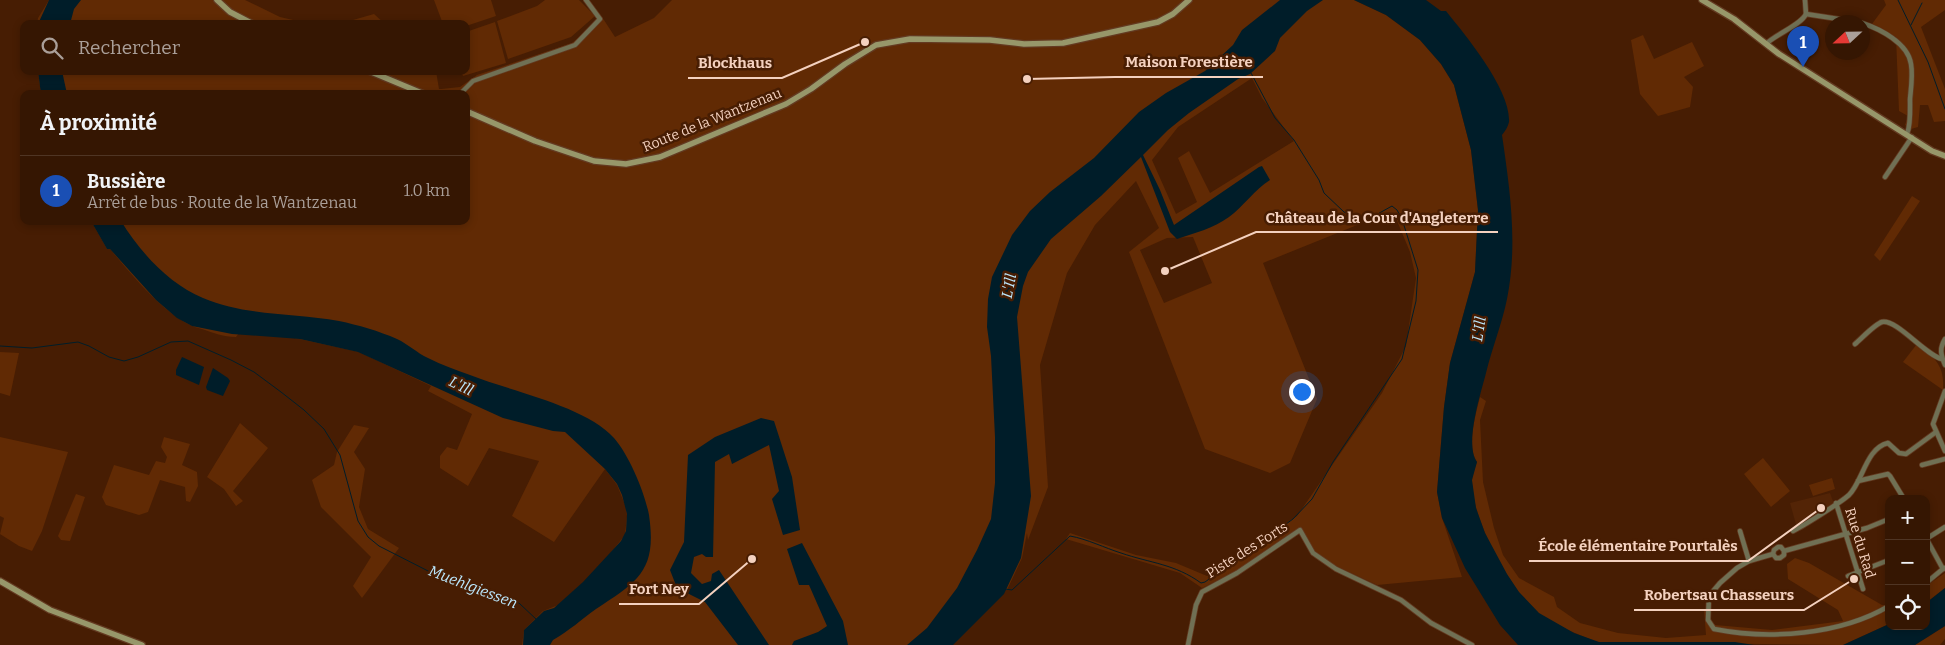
<!DOCTYPE html>
<html lang="fr">
<meta charset="utf-8">
<style>
body{margin:0;font-family:Bitter,serif;background:#3d1f0c;color:#f1f3f6}
.controls{position:absolute;right:15px;bottom:15px;display:grid;overflow:hidden;border-radius:10px;box-shadow:0 2px 8px #0003}
.controls button{width:45px;height:45px;display:grid;place-items:center;padding:0;border:0;border-bottom:1px solid #4f3524;background:#351602;color:#f1f3f6;font:25px sans-serif}
.compass{position:absolute;left:1825px;top:15px;width:45px;height:45px;border-radius:50%;background:#351602;box-shadow:0 2px 8px #0003;rotate:248deg}
.you{position:absolute;left:1301px;top:391px;width:18px;height:18px;margin:-12px;border:4px solid #fff;border-radius:50%;background:#1a73e8;box-shadow:0 0 0 8px #1a73e833}
.badge{display:grid;place-items:center;width:32px;height:32px;border-radius:50%;background:#64c5ee;color:#fff;font-size:16px;font-weight:700}
.pin{position:absolute;translate:-50% -41px;filter:drop-shadow(0 1px 2px #0008)}
.pin::after{content:'';position:absolute;top:26px;width:18px;height:15px;background:inherit;clip-path:polygon(0 0,100% 0,50% 100%)}
.list{margin:0;padding:0;list-style:none}
h2{display:flex;justify-content:space-between;align-items:center;height:65px;margin:0;padding:0 20px;font-size:21px}
h2 small{font-size:16px;font-weight:400;color:#aa9f99}
.list li{display:grid;grid-template-columns:32px 1fr auto;gap:15px;align-items:center;box-sizing:border-box;height:70px;padding:0 20px;border-top:1px solid #4f3524}
.list b{display:block;font-size:19px;white-space:nowrap}
.list p{margin:0;font-size:16px;white-space:nowrap;color:#aa9f99}
.list em{font-size:16px;font-style:normal;color:#aa9f99}
.icon{flex:none;width:28px;height:28px;fill:none;stroke:currentColor;stroke-width:2;stroke-linecap:round;stroke-linejoin:round}
.map{position:relative;flex:none;width:1945px;height:645px;overflow:hidden}
.search{position:absolute;background:#351602;box-shadow:0 2px 8px #0003;left:20px;top:20px;width:450px;height:55px;display:flex;align-items:center;gap:12px;box-sizing:border-box;padding:0 18px;border-radius:10px;color:#aa9f99;font-size:19px}
.panel{position:absolute;background:#351602;box-shadow:0 2px 8px #0003;left:20px;top:90px;width:450px;height:135px;border-radius:10px}
.map>svg:first-child{display:block}
</style>
<div class="map">
<svg width="1945" height="645" viewBox="0 0 1945 645">
<rect width="100%" height="100%" fill="#471d03"/>
<path fill="#532406" d="M1830,493L1834,504L1797,528L1790,503Z"/>
<g fill="#612a04" fill-rule="evenodd">
<path d="M49,0H245L280,17L311,24H37L38,18Z"/>
<path d="M434,0H491L496,16L466,26V24H443Z"/>
<path d="M545,0H579L595,16L571,37L508,59L497,21L537,6Z"/>
<path d="M672,0H1354L1386,15L1420,40L1441,64L1454,85L1471,150L1478,210L1475,272L1450,363L1444,407L1437,492L1442,518L1462,577L1377,585L1334,565L1311,548L1301,530L1264,558L1202,588L1180,573L1066,539L1070,533L1136,555L1176,563L1207,576L1297,516L1382,393L1406,346L1416,278L1410,252L1395,216L1387,213L1263,263L1317,399L1290,463L1270,473L1205,449L1129,252L1159,228L1136,181L1095,225L1067,273L1040,365L1048,487L1028,540L1027,533L1022,558L1007,590L982,580L928,645H522L524,630L543,611L558,605L596,571L625,535L627,516L626,507L617,485L605,469L554,542L512,516L539,461L489,448L468,486L440,468V456L447,447L457,450L472,414L428,391L431,386L359,352L290,337L239,333L236,337C223,337 214,333 202,329C200,328 197,328 195,327C165,316 131,274 110,249H107L91,221H466V94H41L38,71H436L439,89H441L460,87L477,75L572,43L602,17L615,37L654,18ZM1252,78L1262,98L1294,141L1210,193L1189,151L1178,158L1197,202L1176,214L1152,160L1178,127ZM1193,237L1212,283L1164,303L1140,250L1167,238Z"/>
<path d="M1884,0H1945V10L1921,27L1945,89V121L1934,122L1928,105H1920L1918,127L1911,129L1905,125L1908,116L1899,111L1896,37L1872,24L1886,5Z"/>
<path d="M374,14L385,24H339Z"/>
<path d="M495,22L506,63L463,76L461,71H466V32Z"/>
<path d="M1643,35L1654,59L1692,42L1704,66L1684,77L1693,87L1690,107L1658,116L1640,94L1631,40Z"/>
<path d="M1912,196L1920,201L1880,261L1874,255Z"/>
<path d="M1917,344C1934,356 1945,366 1943,390L1903,362Z"/>
<path d="M0,352L19,353L10,396L0,393Z"/>
<path d="M1480,397L1486,401L1480,420L1483,482L1494,528L1503,555L1519,578L1554,597L1557,607L1580,623L1618,633L1666,638L1706,635L1704,610L1711,609V620L1715,625L1772,630L1843,621L1838,610L1788,579L1787,564L1795,558L1809,563L1882,605H1889V624L1843,645L1597,642C1578,634 1555,626 1538,613C1510,590 1471,517 1472,481C1472,475 1475,468 1477,462C1466,446 1476,414 1480,397Z"/>
<path d="M240,423L268,448L233,491L243,501L236,506L224,489L207,477Z"/>
<path d="M354,425L369,428L354,452L365,469L359,507L368,529L399,548L362,598L353,586L371,557L321,507L312,480L334,465L337,452Z"/>
<path d="M0,437L68,452L42,531L32,551L19,546L0,534L4,518L0,516Z"/>
<path d="M164,437L190,444L182,465L197,472L198,486L190,502L186,501L185,487L160,480L148,512L139,515L106,505L102,497L114,465L149,475L156,461L165,463L167,457L161,447Z"/>
<path d="M1763,458L1790,491L1771,507L1744,474Z"/>
<path d="M1832,478L1835,489L1813,496L1809,485Z"/>
<path d="M76,494L85,497L70,541L61,540L58,536Z"/>
<path d="M1945,573V588L1926,603V586Z"/>
<path d="M1945,626V639L1940,645H1915Z"/>
</g>
<g fill="#001d29">
<path d="M49,0H81L74,9L70,24H38Z"/>
<path d="M1280,0H1323L1307,11L1280,38L1275,51L1250,74L1238,79L1189,113L1168,130L1143,155L1160,190L1174,225L1259,167L1262,166L1270,180C1254,190 1244,206 1229,217C1214,228 1195,233 1177,239L1170,232L1141,157L1101,196L1051,239L1028,272L1023,286L1017,317L1031,496L1021,558L1004,594L953,645H907L927,628L957,588L977,550L991,519L995,483V437L991,356L987,327L988,299L992,277L1012,235L1030,211L1050,192L1094,158L1139,112L1166,93L1205,71L1233,45L1242,30Z"/>
<path d="M1354,0H1426L1441,11H1446C1466,36 1511,90 1509,122C1508,127 1505,131 1502,135C1510,190 1518,244 1507,299C1502,324 1492,348 1486,373C1481,393 1464,444 1477,462L1472,480L1476,508L1485,533L1507,574L1519,592L1539,613L1574,633L1599,642H1735L1754,645H1518L1500,625L1465,568L1442,518L1437,492L1444,407L1450,363L1475,272L1478,210L1471,150L1454,85L1441,64L1420,40L1386,15Z"/>
<path d="M38,71H62L67,94H41Z"/>
<path d="M91,221H121C140,252 169,284 203,298C245,316 294,313 339,321C358,325 379,331 397,339C408,344 417,353 428,358C442,365 456,370 470,375C510,391 586,406 614,438C629,455 645,493 649,515C657,570 639,581 596,609C582,619 569,631 553,640L550,645H523L524,630L544,611L554,608L583,582L621,541L626,531L627,514L622,495L617,484L605,469L565,432L553,431L503,418L358,352L300,339L232,334L192,326L177,318L156,300L110,249H107Z"/>
<path d="M182,357L204,367L199,385L176,375V370Z"/>
<path d="M213,368L228,378L230,381L223,396L207,390L206,387Z"/>
<path d="M761,418L774,421L792,477L800,530L783,535L772,499L779,491L769,445L732,464L729,454L715,462L713,557H706L702,554L694,557L691,573L702,584L711,581L712,574L719,570L769,645H738L705,602L677,588L670,570L684,542L688,455L715,437Z"/>
<path d="M802,543L843,621L848,645H792L794,641L818,632L827,626L809,585H799L787,549Z"/>
<path d="M1945,588V626L1915,645H1843L1889,624V626H1926V603Z"/>
</g>
<g fill="none" stroke-linecap="round" stroke-linejoin="round">
<g stroke="#001d29" stroke-width="1">
<path d="M1898,0L1928,62L1945,109"/>
<path d="M1911,25L1922,3"/>
<path d="M0,346L32,348L78,342L89,346L109,357L124,361L138,357L171,342L188,341L231,360L254,372L281,392L304,410L324,429L340,455L358,521L368,537L379,546L434,574L487,590L519,603L537,620"/>
<path d="M1005,589L1012,590L1070,536C1087,539 1105,548 1121,553C1150,563 1175,564 1201,583L1205,582L1293,519L1312,499L1333,462L1402,359L1416,301L1418,270L1402,219L1397,210L1392,206L1365,221L1344,212L1324,193L1319,180L1294,140L1275,118L1251,73"/>
</g>
<g stroke="#633a21" stroke-width="6">
<g id="street">
<path d="M1805,0L1806,14"/>
<path d="M1862,23C1880,29 1908,43 1911,64C1913,75 1911,88 1910,99C1910,110 1911,124 1907,134"/>
<path d="M1766,44C1776,34 1801,25 1806,14L1858,22"/>
<path d="M460,94L473,81L575,45L600,19L586,0"/>
<path d="M1885,177L1912,137"/>
<path d="M1945,339C1939,349 1941,355 1945,365"/>
<path d="M1855,344C1861,339 1875,324 1882,322C1897,319 1925,355 1942,359"/>
<path d="M1945,391L1933,424L1945,451"/>
<path d="M1922,465L1945,459"/>
<path d="M1858,481L1888,474L1890,476L1904,499"/>
<path d="M1836,503L1863,589"/>
<path d="M1740,531L1749,561"/>
<path d="M1793,531C1803,526 1840,503 1849,495C1863,481 1866,448 1888,443L1899,453L1906,454L1936,432"/>
<path d="M1926,538L1943,569"/>
<path d="M1926,539L1945,527"/>
<path d="M1784,551L1781,547H1778L1774,550L1773,554L1776,558H1780L1784,555V551L1867,528L1889,519"/>
<path d="M1773,554L1749,561L1737,568L1720,583L1709,596L1708,620L1714,629C1769,640 1840,635 1889,606"/>
<path d="M1848,576L1889,560"/>
<path d="M1926,583L1944,568"/>
<path d="M1188,645L1196,605L1202,592L1237,573L1300,530L1313,553L1336,569L1401,600L1431,623L1472,645"/>
</g>
</g>
<g stroke="#633a21" stroke-width="8">
<g id="secondary">
<path d="M217,0L230,12L253,24"/>
<path d="M1702,0L1734,19L1779,54L1932,151L1945,156"/>
<path d="M369,71L424,94"/>
<path d="M466,111L535,141L594,161L626,164L660,157L786,104L811,89L845,64L876,45L910,39L990,40L1024,44L1063,43L1158,22L1173,14L1189,0"/>
<path d="M0,581L50,610L142,645"/>
</g>
</g>
<use href="#street" stroke="#707054" stroke-width="4.5"/>
<use href="#secondary" stroke="#97976a" stroke-width="5.5"/>
</g>
<g text-anchor="middle" dominant-baseline="central" stroke-width="5" stroke-linejoin="round" paint-order="stroke">
<g font-size="14" fill="#f4d1bf" stroke="#471d03">
<text transform="translate(712 120) rotate(-22)">Route de la Wantzenau</text>
<text transform="translate(1860 543) rotate(73)">Rue du Rad</text>
<text transform="translate(1247 550) rotate(-32)">Piste des Forts</text>
</g>
<g font-size="15" font-style="italic" fill="#bce8fe" stroke="#471d03">
<text transform="translate(1009 286) rotate(-79)">L'Ill</text>
<text transform="translate(1479 329) rotate(-81)">L'Ill</text>
<text transform="translate(461 386) rotate(26)">L'Ill</text>
<text transform="translate(473 587) rotate(21)">Muehlgiessen</text>
</g>
</g>
<path fill="none" stroke="#f4d1bf" stroke-width="2" d="M1027 79L1115 77H1263M865 42L782 78H688M1165 271L1256 232H1498M1821 508L1748 561H1529M752 559L699 604H619M1854 579L1804 610H1634"/>
<g fill="#f4d1bf" stroke="#471d03" stroke-width="2">
<circle cx="1027" cy="79" r="5"/>
<circle cx="865" cy="42" r="5"/>
<circle cx="1165" cy="271" r="5"/>
<circle cx="1821" cy="508" r="5"/>
<circle cx="752" cy="559" r="5"/>
<circle cx="1854" cy="579" r="5"/>
</g>
<g font-size="15" text-anchor="middle" font-weight="bold" fill="#f4d1bf" stroke="#471d03" stroke-width="5" stroke-linejoin="round" paint-order="stroke">
<text x="1189" y="67">Maison Forestière</text>
<text x="735" y="68">Blockhaus</text>
<text x="1377" y="223">Château de la Cour d'Angleterre</text>
<text x="1638" y="551">École élémentaire Pourtalès</text>
<text x="659" y="594">Fort Ney</text>
<text x="1719" y="600">Robertsau Chasseurs</text>
</g>
</svg>
<div class="controls">
<button>+</button>
<button>−</button>
<button><svg class="icon" aria-label="locate" viewBox="0 0 24 24"><circle cx="12" cy="12" r="6"/><path d="M12 2v4M12 18v4M2 12h4M18 12h4"/></svg></button>
</div>
<svg class="compass" viewBox="-18 -18 36 36"><path d="M0-13l5 13h-10z" fill="#e53935"/><path d="M0 13l5-13h-10z" fill="#aa9f99"/></svg>
<div class="you"></div>
<div class="pin badge" style="left:1803px;top:67px;background:#1a4fb4">1</div>
<div class="search"><svg class="icon" aria-label="search" viewBox="0 0 24 24"><circle cx="10" cy="10" r="6"/><path d="M15 15l6 6"/></svg>Rechercher</div>
<section class="panel">
<h2>À proximité<small></small></h2>
<ul class="list">
<li><span class="badge" style="background:#1a4fb4">1</span><div><b>Bussière</b><p>Arrêt de bus · Route de la Wantzenau</p></div><em>1.0 km</em></li>
</ul>
</section>
</div>
